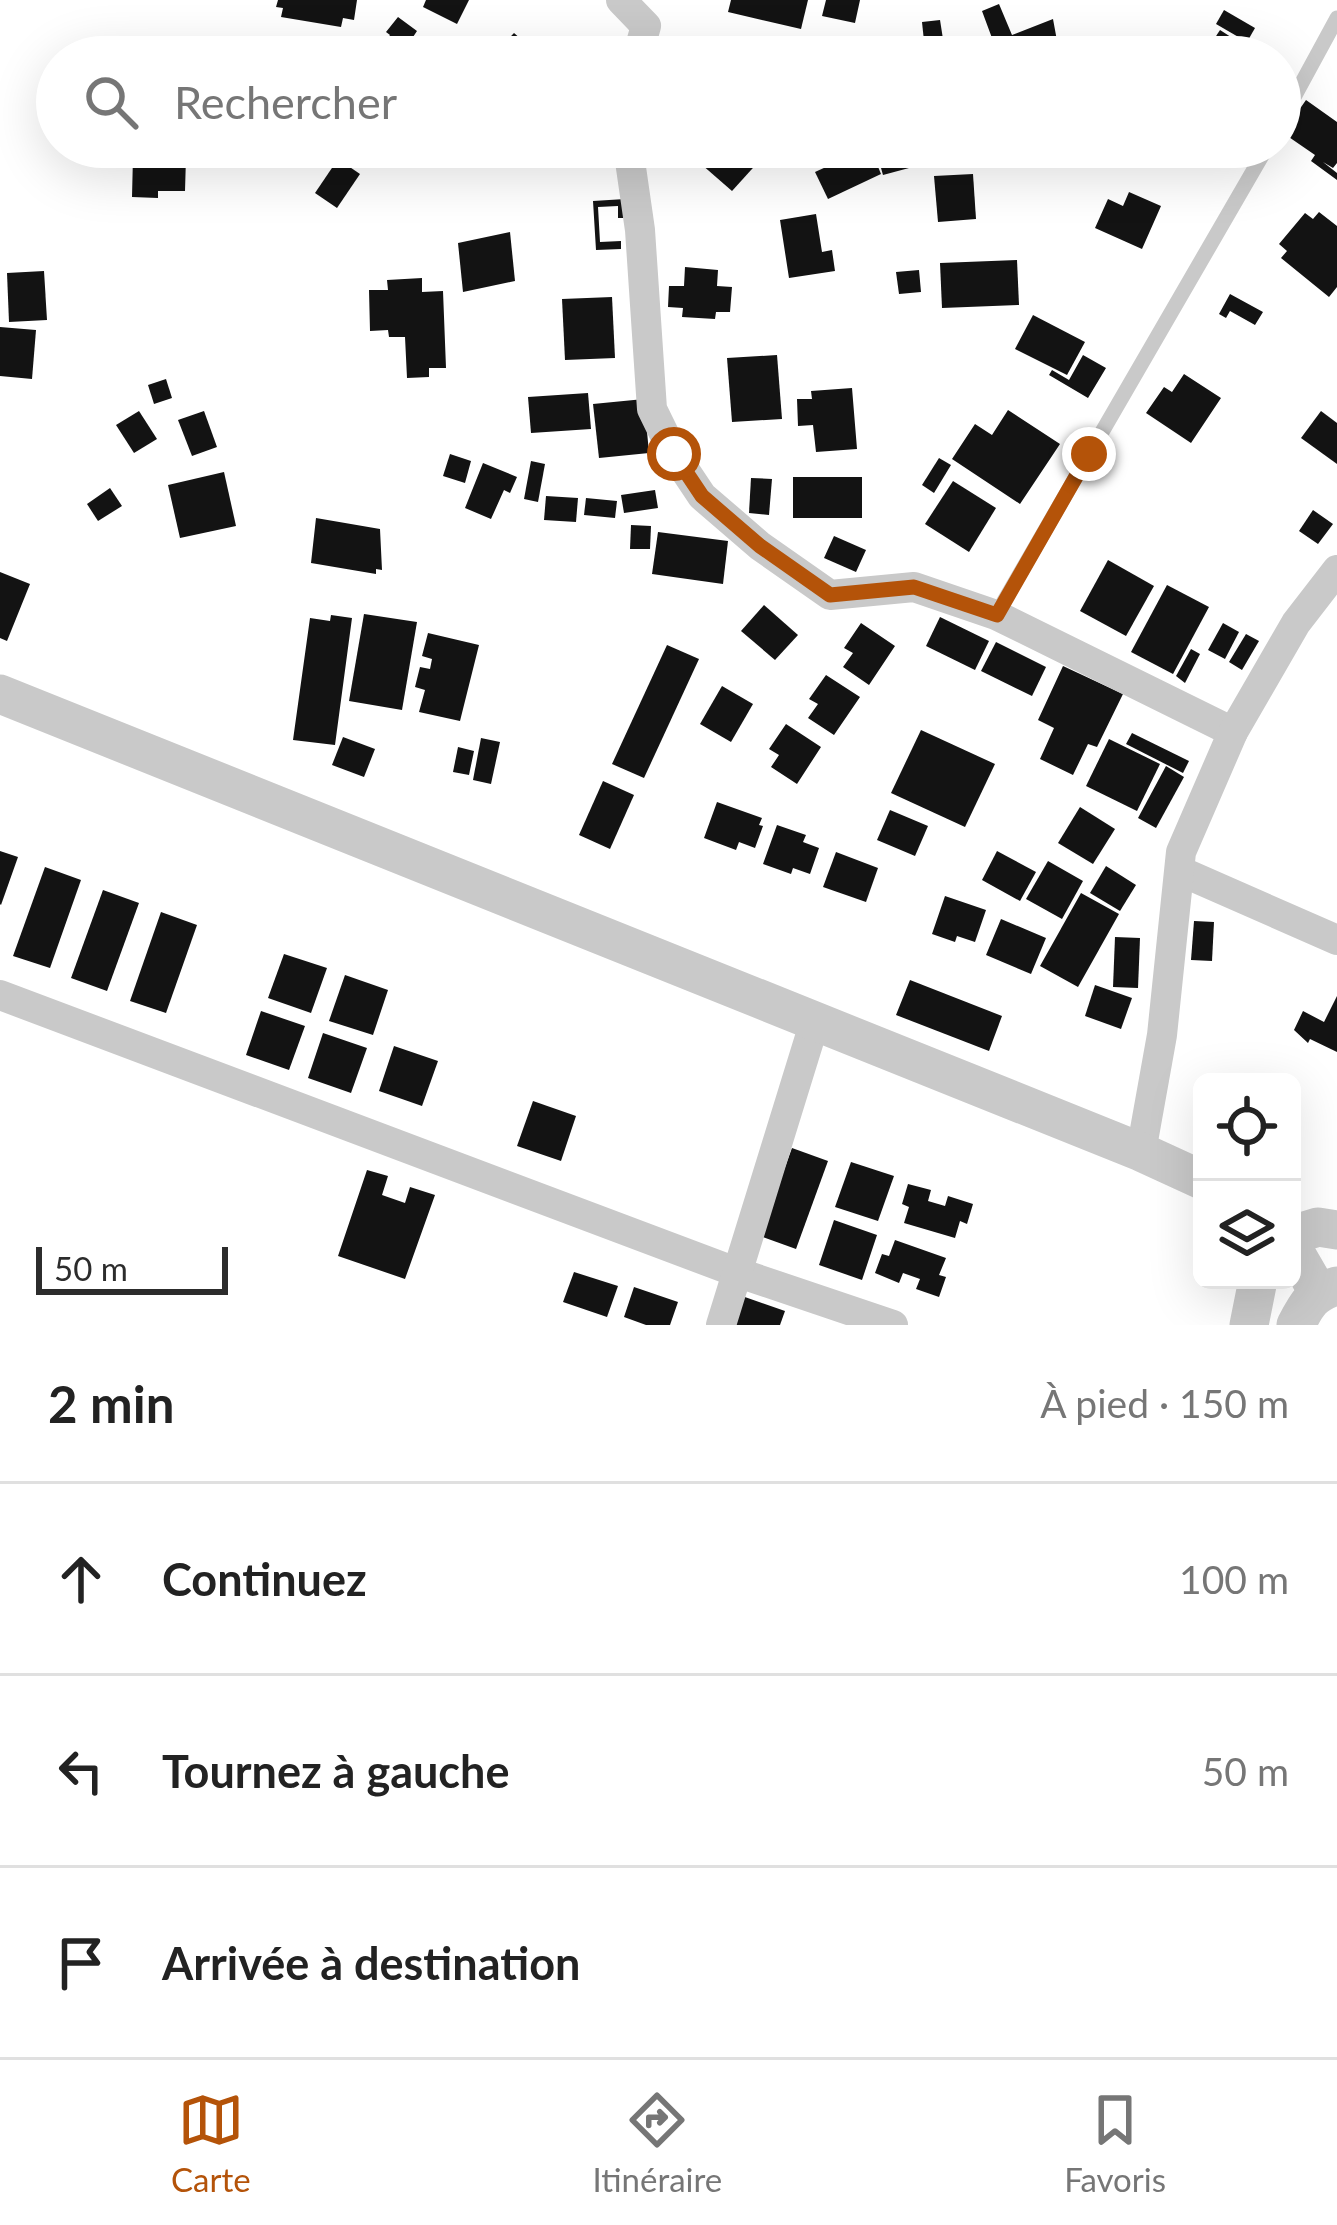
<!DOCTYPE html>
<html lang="fr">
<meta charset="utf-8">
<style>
body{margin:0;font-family:Lato,sans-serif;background:#f6f6f6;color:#222}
.controls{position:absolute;right:36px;bottom:36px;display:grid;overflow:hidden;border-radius:18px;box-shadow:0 12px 48px #0002}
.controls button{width:108px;height:108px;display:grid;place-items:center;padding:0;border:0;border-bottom:3px solid #e0e0e0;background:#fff;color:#222;font:60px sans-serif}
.scale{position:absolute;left:36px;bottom:30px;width:192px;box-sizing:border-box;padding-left:12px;border:6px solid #2c2c2c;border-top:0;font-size:33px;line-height:42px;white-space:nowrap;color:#2c2c2c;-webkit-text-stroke:9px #fff;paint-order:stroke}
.stop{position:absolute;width:36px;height:36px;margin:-27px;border:9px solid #b45309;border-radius:50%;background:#fff}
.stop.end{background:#b45309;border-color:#fff;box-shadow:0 3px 12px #0008}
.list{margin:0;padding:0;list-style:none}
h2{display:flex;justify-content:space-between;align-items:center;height:156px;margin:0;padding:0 48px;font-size:51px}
h2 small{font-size:39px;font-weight:400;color:#767676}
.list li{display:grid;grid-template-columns:78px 1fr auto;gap:36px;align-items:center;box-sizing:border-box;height:192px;padding:0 48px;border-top:3px solid #e0e0e0}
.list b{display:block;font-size:45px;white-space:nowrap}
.list em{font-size:39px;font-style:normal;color:#767676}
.icon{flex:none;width:66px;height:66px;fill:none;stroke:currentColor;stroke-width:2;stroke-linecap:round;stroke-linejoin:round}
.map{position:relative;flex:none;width:1337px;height:1325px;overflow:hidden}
.search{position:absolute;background:#fff;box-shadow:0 12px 48px #0002;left:36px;right:36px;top:36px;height:132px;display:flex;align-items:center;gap:30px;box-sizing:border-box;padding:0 42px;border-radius:66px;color:#767676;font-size:45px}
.sheet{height:732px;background:#fff}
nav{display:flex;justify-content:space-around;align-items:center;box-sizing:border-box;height:168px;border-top:3px solid #e0e0e0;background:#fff;font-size:33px;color:#767676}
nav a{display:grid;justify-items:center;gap:6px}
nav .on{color:#b45309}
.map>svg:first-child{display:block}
</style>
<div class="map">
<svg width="1337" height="1325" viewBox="0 0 1337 1325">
<rect width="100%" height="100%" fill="#fff"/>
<g fill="#131313">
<path d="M278,0H357L354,20L343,18L341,27L281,17L283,8L276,7Z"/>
<path d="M426,0H469L457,24L423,7Z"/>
<path d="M731,0H808L801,29L728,12Z"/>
<path d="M826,0H860L855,23L822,16Z"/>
<path d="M999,4L1012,35L1053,19L1060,57H999L982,11Z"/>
<path d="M1224,10L1255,28L1247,42L1216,24Z"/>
<path d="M398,17L417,31L405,49L412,54L410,57H379L376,55L390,35L386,32Z"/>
<path d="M940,20L943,39L924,41L922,22Z"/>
<path d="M1220,30L1262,57H1217L1207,50Z"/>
<path d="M514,33L529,46L537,37L554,53L550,57H504L497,51Z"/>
<path d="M1306,100L1337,122V163L1333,168L1323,162L1337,173V180L1311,161L1315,155L1283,133Z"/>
<path d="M717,147H772L732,191L701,164Z"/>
<path d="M870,147L881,174L828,199L815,172Z"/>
<path d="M875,147H903L909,168L883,175Z"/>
<path d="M133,156L186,157L185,191H158V198L132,197Z"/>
<path d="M338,159L360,174L337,208L315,193Z"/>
<path d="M973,174L976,219L938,222L934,176Z"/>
<path d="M1129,192L1161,206L1142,249L1095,228L1108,199L1123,206Z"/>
<path d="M625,199L630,218H618V206L598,207L600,242L621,241V249L596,250L593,201Z"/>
<path d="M1319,212L1337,226V287L1329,297L1281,258L1287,251L1279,244L1305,213L1313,219Z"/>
<path d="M816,214L822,252L832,250L835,271L789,278L780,220Z"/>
<path d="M510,232L515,281L463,292L458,243Z"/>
<path d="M1017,260L1019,305L942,308L940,263Z"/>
<path d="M685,267L718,270L717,286L732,287L730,312H716L715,319L682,317L683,308L668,307L669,286H684Z"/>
<path d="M919,270L921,292L899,294L896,272Z"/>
<path d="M44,271L47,320L9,322L7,273Z"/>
<path d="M422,278V292L443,291L446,368H429V377L407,378L405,337H389L388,330L370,331L369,290H388L387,280Z"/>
<path d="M1230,294L1263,312L1255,325L1230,311L1226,318L1219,314Z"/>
<path d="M612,297L615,358L565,360L562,299Z"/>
<path d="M1033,315L1085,342L1067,375L1015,349Z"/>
<path d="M0,327L36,330L32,379L0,376Z"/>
<path d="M777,355L782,419L732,422L727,358Z"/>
<path d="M1083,355L1106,368L1088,398L1049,375L1052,370L1069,380Z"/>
<path d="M1184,374L1221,398L1191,443L1146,413L1164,387L1172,392Z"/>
<path d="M166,379L172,398L154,404L148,385Z"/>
<path d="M852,388L857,449L816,452L813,425L798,426L797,399H812L811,391Z"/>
<path d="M588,393L591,429L531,433L528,397Z"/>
<path d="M644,399L649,453L599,458L593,404Z"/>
<path d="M1008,410L1060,444L1020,504L952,459L975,424L992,435Z"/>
<path d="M139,411L157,439L134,453L116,425Z"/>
<path d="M204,411L217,447L192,456L178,420Z"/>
<path d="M1321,411L1337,423V464L1301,438Z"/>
<path d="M450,454L471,461L465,483L443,476Z"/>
<path d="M939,458L951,465L934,493L922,485Z"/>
<path d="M531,461L545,464L538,502L524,499Z"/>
<path d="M483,463L517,477L510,493L504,490L491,519L465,508Z"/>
<path d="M224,472L236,526L180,538L168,485Z"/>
<rect x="793" y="477" width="69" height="41"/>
<path d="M751,478L772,479L769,515L749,513Z"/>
<path d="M953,481L996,508L969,552L925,524Z"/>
<path d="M110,488L122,506L98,521L87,504Z"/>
<path d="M655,490L658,508L624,513L621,495Z"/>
<path d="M546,496L578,498L576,522L544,520Z"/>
<path d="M586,498L617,501L615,518L584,515Z"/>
<path d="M1313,510L1333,524L1318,544L1299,531Z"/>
<path d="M316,518L380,529L382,570L376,569V574L311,563Z"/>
<path d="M631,525L651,526L650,549H630Z"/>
<path d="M658,532L728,541L723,584L652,574Z"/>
<path d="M834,536L866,550L856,572L824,558Z"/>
<path d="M1108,560L1154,586L1126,636L1080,611Z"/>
<path d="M0,572L30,584L7,641L0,638Z"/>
<path d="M1167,585L1209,607L1173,674L1131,652Z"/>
<path d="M764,605L798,635L775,660L741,631Z"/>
<path d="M364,614L417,622L402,710L349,701Z"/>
<path d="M331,615L352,618L335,745L293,740L310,618L330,621Z"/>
<path d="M940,617L989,641L975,670L926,646Z"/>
<path d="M861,623L895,646L869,685L843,667L853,653L844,648Z"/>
<path d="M1223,623L1239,632L1225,659L1208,650Z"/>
<path d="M428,633L479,645L460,721L419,712L425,690L415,687L420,667L430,669L432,659L422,656Z"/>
<path d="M1246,634L1259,641L1242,670L1229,662Z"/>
<path d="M996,642L1046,667L1032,696L981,671Z"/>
<path d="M667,645L699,659L644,778L612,764Z"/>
<path d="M1191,649L1200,654L1185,683L1176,676Z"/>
<path d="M1063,666L1123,694L1097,747L1088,744L1073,775L1040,759L1054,728L1038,720Z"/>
<path d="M826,675L860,697L834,735L808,718L818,704L809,699Z"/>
<path d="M722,686L753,704L731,742L700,724Z"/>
<path d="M786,724L821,747L797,784L771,767L779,755L769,749Z"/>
<path d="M921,730L995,764L965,827L891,793Z"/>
<path d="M1132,733L1189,761L1183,773L1126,744Z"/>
<path d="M343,737L375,749L364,777L332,765Z"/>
<path d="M481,738L500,742L491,784L473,780Z"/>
<path d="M1109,739L1160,764L1137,811L1086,786Z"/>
<path d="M458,747L474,751L469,775L453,772Z"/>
<path d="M1166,766L1184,777L1156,828L1138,818Z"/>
<path d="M603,781L634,795L610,849L579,835Z"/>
<path d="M717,802L762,818L759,825L763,826L755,848L739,842L736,850L704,838Z"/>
<path d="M1080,807L1115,829L1093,864L1058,843Z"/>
<path d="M890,810L928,826L915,856L877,840Z"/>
<path d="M777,825L806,835L803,842L819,848L810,874L793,868L791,874L763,864Z"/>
<path d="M0,851L18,857L1,905L0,904Z"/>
<path d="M997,851L1036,872L1020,901L982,880Z"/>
<path d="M836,852L878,868L866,902L823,887Z"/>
<path d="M1048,861L1083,881L1062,919L1026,899Z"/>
<path d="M1106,866L1136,885L1120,911L1090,893Z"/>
<path d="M45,867L81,880L50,968L13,956Z"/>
<path d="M103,890L139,903L107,991L71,978Z"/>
<path d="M1081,893L1119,914L1078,987L1040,966Z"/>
<path d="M945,896L986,910L975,942L957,936L955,942L932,934Z"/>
<path d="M161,912L197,925L166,1013L130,1001Z"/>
<path d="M1001,919L1046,938L1031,974L986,955Z"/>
<path d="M1194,921L1214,922L1212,961L1191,960Z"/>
<path d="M1115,937L1140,938L1138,988L1113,987Z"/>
<path d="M284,954L327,968L311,1013L268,998Z"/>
<path d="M345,975L388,990L373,1035L329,1021Z"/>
<path d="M910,980L1002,1016L989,1051L896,1015Z"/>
<path d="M1095,985L1132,998L1121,1029L1085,1016Z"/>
<path d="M1337,996V1052L1310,1039L1308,1043L1294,1030L1303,1011L1324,1022Z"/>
<path d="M261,1011L305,1026L289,1070L246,1055Z"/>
<path d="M323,1033L367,1048L351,1093L308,1078Z"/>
<path d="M394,1046L438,1061L422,1106L379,1091Z"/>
<path d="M533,1101L576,1116L561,1161L517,1146Z"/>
<path d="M792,1148L828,1161L796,1249L760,1236Z"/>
<path d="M851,1162L894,1176L878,1221L835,1207Z"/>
<path d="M367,1170L388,1176L382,1195L405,1203L410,1187L435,1195L405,1279L338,1256Z"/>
<path d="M908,1184L931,1190L928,1201L945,1206L948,1196L973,1204L967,1224L960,1221L955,1238L904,1223L909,1207L902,1204Z"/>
<path d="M834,1220L877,1235L862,1280L819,1265Z"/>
<path d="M895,1240L946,1258L939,1275L946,1277L939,1297L916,1289L920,1279L903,1273L899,1283L875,1273L882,1254L889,1256Z"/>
<path d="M574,1272L618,1286L607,1317L563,1302Z"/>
<path d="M634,1287L678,1302L670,1325H646L624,1317Z"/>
<path d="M742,1296L785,1311L780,1325H731Z"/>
</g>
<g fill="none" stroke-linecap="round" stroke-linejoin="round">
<g stroke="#c9c9c9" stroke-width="15">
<path d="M1280,123L1337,18"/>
<path d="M996,615L1267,147"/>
</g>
<g stroke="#c9c9c9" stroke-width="30">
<path d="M621,0L646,26L637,57"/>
<path d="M628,147L640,230L652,409L674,454L702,496L760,546L830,595L914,587L996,615L1233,732"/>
<path d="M1180,871L1337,940"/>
<path d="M0,995L736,1272L893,1325"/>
<path d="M1141,1152L1162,1035L1181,852L1233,732L1296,623L1337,570"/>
<path d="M721,1325L815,1021"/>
</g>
<g stroke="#c9c9c9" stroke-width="39">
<path d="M0,694L1141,1152L1202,1180"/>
<path d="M1292,1235L1318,1227L1337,1230"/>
<path d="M1292,1247L1318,1292"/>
<path d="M1249,1325L1258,1280"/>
<path d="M1296,1325C1307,1303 1313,1293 1337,1286"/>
</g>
</g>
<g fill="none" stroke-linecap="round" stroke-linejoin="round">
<path stroke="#b45309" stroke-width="15" d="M674,454L702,496L760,546L830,595L914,587L997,615L1089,454"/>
</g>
</svg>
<div class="controls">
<button><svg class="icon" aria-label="locate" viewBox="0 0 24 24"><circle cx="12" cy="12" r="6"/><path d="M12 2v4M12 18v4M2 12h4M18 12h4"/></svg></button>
<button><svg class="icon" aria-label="layers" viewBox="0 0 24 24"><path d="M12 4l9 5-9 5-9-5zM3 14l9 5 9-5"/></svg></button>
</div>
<div class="scale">50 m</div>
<div class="stop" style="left:674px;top:454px"></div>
<div class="stop end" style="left:1089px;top:454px"></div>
<div class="search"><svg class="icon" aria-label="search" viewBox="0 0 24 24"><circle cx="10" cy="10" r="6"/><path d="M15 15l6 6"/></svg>Rechercher</div>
</div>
<section class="sheet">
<h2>2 min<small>À pied · 150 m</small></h2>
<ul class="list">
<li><svg class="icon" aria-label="ahead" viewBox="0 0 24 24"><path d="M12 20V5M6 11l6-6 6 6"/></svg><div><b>Continuez</b></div><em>100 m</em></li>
<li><svg class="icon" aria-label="left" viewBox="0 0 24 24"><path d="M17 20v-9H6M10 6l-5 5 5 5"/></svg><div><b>Tournez à gauche</b></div><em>50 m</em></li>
<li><svg class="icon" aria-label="arrive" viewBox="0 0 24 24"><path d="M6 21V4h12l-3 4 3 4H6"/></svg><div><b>Arrivée à destination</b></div></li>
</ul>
</section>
<nav>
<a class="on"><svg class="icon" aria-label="map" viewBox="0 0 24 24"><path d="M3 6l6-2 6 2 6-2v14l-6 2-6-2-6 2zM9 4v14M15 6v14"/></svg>Carte</a>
<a><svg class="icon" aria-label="directions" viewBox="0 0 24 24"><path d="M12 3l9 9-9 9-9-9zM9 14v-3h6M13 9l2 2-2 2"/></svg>Itinéraire</a>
<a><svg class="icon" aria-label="saved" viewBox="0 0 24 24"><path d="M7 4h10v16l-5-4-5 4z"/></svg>Favoris</a>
</nav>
